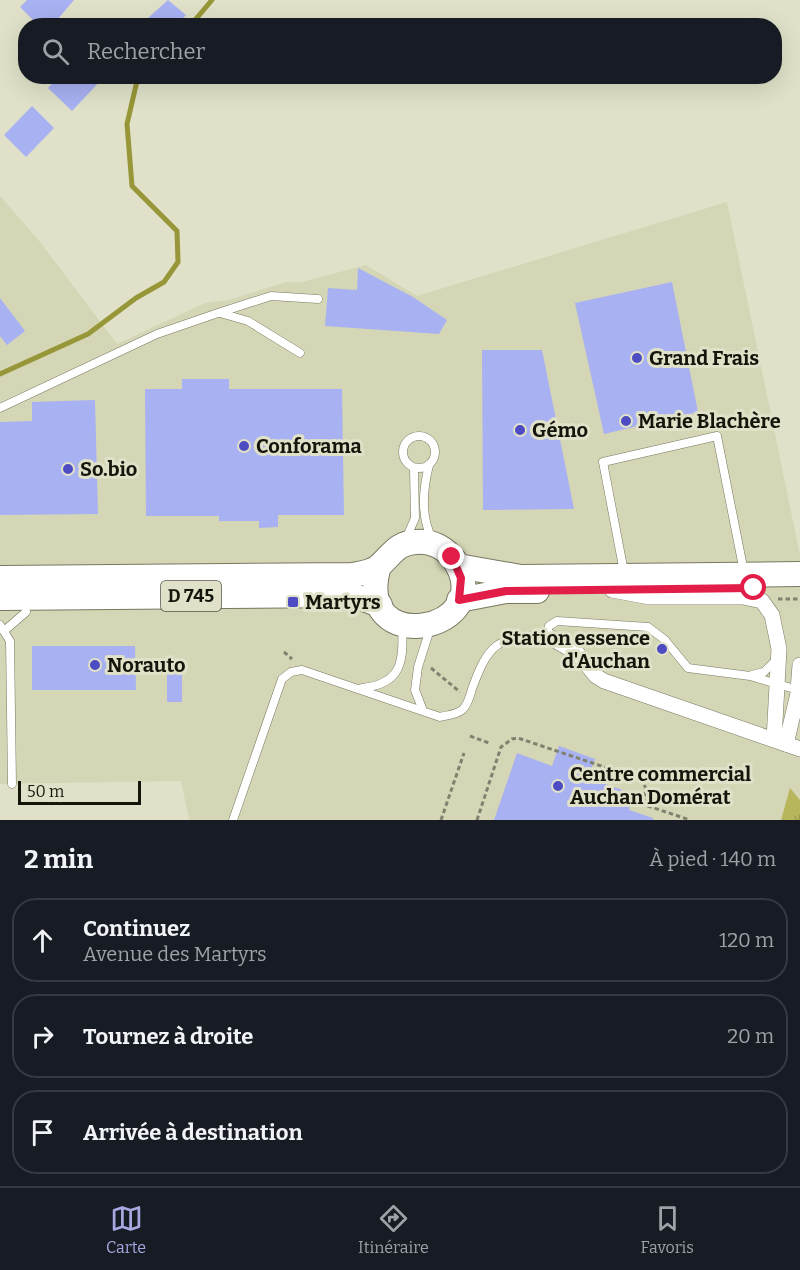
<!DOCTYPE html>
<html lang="fr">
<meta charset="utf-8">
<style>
body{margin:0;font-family:Bitter,serif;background:#242831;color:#f1f3f6}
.scale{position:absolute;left:18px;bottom:15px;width:123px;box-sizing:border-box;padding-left:6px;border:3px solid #15150c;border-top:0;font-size:16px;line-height:21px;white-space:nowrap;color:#15150c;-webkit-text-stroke:4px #e0e1c8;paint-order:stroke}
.stop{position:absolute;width:18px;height:18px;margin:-14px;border:4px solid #e11d48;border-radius:50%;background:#fff}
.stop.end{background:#e11d48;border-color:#fff;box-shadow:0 2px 6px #0008}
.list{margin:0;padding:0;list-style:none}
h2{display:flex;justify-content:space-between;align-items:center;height:78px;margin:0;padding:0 24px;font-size:26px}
h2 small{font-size:20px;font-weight:400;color:#9ea1a6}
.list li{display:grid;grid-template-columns:39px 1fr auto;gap:18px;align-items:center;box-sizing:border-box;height:84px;margin:0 12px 12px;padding:0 12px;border:2px solid #363941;border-radius:24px}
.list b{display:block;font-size:22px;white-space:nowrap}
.list p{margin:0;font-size:20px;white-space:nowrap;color:#9ea1a6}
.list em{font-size:20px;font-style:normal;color:#9ea1a6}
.icon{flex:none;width:33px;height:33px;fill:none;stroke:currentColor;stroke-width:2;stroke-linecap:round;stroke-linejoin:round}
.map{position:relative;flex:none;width:800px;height:820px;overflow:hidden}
.search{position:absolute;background:#171b24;box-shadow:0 6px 24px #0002;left:18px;right:18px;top:18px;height:66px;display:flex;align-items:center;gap:15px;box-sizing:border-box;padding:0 21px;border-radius:24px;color:#9ea1a6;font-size:22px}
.sheet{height:366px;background:#171b24}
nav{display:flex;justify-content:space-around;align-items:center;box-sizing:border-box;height:84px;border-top:2px solid #363941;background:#171b24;font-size:16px;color:#9ea1a6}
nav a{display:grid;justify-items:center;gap:3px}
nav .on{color:#a7a8df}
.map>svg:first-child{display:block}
</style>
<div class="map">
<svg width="800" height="820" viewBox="0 0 800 820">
<defs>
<pattern id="grass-tufts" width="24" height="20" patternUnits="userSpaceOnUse" patternTransform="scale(1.5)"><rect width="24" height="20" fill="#b7b65d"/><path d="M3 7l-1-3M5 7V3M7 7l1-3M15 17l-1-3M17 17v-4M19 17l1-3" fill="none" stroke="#9c9c50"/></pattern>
</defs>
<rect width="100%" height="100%" fill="#e0e1c8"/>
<path fill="#d5d6b5" d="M0,196L40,242L117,344L205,303L229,300L286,282H302L366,265L417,296L727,202L800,555V800L790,789L781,820H189L181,781L0,784Z"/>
<path fill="url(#grass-tufts)" d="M790,788L800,800V820H781Z"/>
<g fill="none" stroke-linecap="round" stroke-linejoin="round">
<g stroke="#979638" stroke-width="5">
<path d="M190,26L212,0"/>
<path d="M0,374L88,334L136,298L164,282L178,262L177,231L132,186L127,124L137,81L141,76"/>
</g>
</g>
<g fill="#a8b1f2">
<path d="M27,0H74L52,26L46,20L39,26L20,7Z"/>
<path d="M168,0L186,15L176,26H155L148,18Z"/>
<path d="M59,76H105L72,111L48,88Z"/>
<path d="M32,106L54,128L26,157L4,135Z"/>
<path d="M358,268L413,297L447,320L439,334L325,326L328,288L357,290Z"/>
<path d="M672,282L698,412L604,434L575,303Z"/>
<path d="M0,298L25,331L7,345L0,336Z"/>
<path d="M482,350H542L574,509L483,510Z"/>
<path d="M182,379H229V389H342L344,515H278V527L259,528V521H219V516H146L145,389H182Z"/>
<path d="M95,400L98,514L0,515V422L32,421V402Z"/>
<path d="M32,646H135L136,690H32Z"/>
<rect x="167" y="665" width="15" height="37"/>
<path d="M559,746L595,759L588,778L634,794L629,810L653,818V820H494L517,753L552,766Z"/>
</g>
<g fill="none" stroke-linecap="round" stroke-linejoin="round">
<g stroke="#777861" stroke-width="9">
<g id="service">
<path d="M220,313L248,321L300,353"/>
<path d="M0,408L157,334L218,313L271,296L318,299"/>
<circle cx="419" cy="452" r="16"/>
<path d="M429,465C423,489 420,516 432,538"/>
<path d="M406,539L415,518L414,468"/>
<path d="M624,572L603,462L717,436L744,572"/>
<path d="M0,625L10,641L12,784"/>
<path d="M4,631L26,612L25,599"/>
<path d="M752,675L764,672L776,660"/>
<path d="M362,688C402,684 404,661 402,626"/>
<path d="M422,708L415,690L418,667L430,629"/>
<path d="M233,820L282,679L291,672L302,670L440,717C447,715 456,715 462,710C468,705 470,696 472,689C488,644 498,636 546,635L549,626L557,621L648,627L665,640L688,668L750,676L798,690"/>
</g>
</g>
<g stroke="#777861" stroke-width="16">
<g id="minor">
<path d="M612,590L650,597H743L762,601L772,615L779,649L774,740"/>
<path d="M546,635L577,653L596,676L604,681L800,749"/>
<path d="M798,690L800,665"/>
<path d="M786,744L800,685"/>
</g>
</g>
<g stroke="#777861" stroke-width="26">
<g id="primary">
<path d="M458,566L521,577L800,574"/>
<path d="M0,578L353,575C362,573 372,572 379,566C392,555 396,543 416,542C431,540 446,548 455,561C500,632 351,660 379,566"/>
<path d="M0,598L352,595L380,605"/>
<path d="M459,600L506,591H537"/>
</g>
</g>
<g stroke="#80816f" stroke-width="3" stroke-dasharray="4.5 3" stroke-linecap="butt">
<path d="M778,599H800"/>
<path d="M284,652L292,659"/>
<path d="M431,668L460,692"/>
<path d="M470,736L489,743"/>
<path d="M441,820L464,753"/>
<path d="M477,820L501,747L512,739L518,738L640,779L646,788L644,801L648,806L690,820"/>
</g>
<use href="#service" stroke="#fff" stroke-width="8"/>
<use href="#minor" stroke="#fff" stroke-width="15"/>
<use href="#primary" stroke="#fff" stroke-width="24"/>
</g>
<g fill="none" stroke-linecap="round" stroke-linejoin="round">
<path stroke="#e11d48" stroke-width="8" d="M452,557L461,578L459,600L506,591L754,588"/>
</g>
<g fill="#4d4cc3" stroke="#e0e1c8" stroke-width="2">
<circle cx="637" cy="358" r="6"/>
<circle cx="626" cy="421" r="6"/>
<circle cx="520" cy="430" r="6"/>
<circle cx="244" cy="446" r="6"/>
<circle cx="68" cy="469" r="6"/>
<rect x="287" y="596" width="12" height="12" rx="3"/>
<circle cx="662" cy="649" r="6"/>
<circle cx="95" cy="665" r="6"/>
<circle cx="558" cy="786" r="6"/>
</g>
<g text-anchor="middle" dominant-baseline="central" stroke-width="6" stroke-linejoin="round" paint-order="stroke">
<rect fill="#e0e1c8" stroke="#525244" stroke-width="1.5" x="161" y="581" width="60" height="30" rx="4.5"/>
<g font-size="18" font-weight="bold" fill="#15150c">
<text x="191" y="596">D 745</text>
</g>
<g font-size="20" font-weight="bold" fill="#15150c" stroke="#e0e1c8" text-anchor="start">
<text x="649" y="358">Grand Frais</text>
<text x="638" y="421">Marie Blachère</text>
<text x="532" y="430">Gémo</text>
<text x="256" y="446">Conforama</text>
<text x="80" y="469">So.bio</text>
<text x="305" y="602">Martyrs</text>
<text x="650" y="638" text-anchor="end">Station essence<tspan x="650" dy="23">d'Auchan</tspan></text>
<text x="107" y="665">Norauto</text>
<text x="570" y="774">Centre commercial<tspan x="570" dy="23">Auchan Domérat</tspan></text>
</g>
</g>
</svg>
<div class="scale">50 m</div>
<div class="stop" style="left:754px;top:588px"></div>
<div class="stop end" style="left:452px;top:557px"></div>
<div class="search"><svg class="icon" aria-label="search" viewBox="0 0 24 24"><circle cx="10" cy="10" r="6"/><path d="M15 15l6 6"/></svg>Rechercher</div>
</div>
<section class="sheet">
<h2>2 min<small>À pied · 140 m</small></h2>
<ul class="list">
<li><svg class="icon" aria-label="ahead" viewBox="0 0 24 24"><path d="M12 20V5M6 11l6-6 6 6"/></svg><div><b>Continuez</b><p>Avenue des Martyrs</p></div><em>120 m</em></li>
<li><svg class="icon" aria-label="right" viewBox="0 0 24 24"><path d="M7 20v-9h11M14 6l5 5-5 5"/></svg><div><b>Tournez à droite</b></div><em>20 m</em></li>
<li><svg class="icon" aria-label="arrive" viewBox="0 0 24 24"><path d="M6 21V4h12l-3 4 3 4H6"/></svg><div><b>Arrivée à destination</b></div></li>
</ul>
</section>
<nav>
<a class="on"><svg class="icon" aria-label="map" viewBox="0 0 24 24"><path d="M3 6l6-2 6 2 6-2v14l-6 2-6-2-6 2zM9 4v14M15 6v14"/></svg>Carte</a>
<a><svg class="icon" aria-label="directions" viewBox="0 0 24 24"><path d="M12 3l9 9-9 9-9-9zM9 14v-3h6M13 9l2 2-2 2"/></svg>Itinéraire</a>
<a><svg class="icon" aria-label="saved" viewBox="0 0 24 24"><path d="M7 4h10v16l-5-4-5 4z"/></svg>Favoris</a>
</nav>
